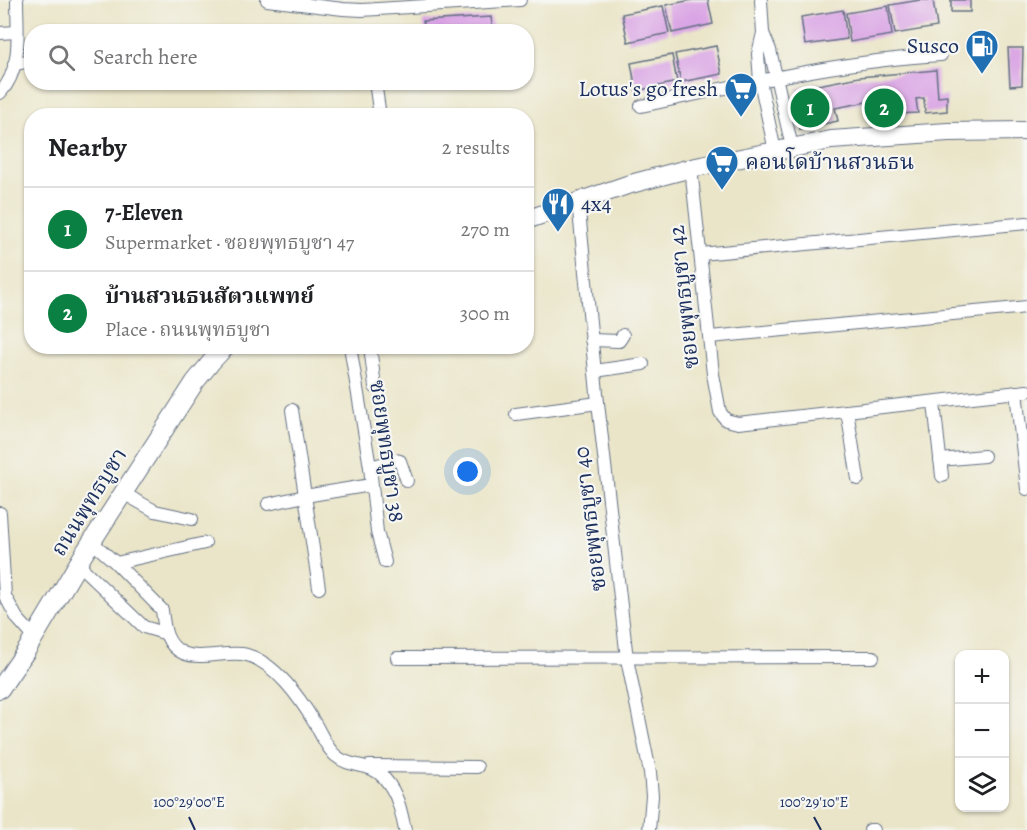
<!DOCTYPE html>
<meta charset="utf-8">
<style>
body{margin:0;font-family:Alegreya,"Noto Serif Thai",serif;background:#f6f6f6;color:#202124}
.controls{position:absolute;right:18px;bottom:18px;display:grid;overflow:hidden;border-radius:12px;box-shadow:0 2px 4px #0004}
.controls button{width:54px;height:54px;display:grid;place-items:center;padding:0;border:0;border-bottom:2px solid #e0e0e0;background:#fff;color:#202124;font:30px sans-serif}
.you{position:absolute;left:468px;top:472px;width:21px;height:21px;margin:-15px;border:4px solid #fff;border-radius:50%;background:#1a73e8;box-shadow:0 0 0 9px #1a73e833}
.badge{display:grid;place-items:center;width:39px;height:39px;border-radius:50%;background:#0b8043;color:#fff;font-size:20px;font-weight:700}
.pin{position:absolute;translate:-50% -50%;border:3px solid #fff;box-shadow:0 2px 6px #0006}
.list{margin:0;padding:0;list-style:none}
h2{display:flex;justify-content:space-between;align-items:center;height:78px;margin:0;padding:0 24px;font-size:26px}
h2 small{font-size:20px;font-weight:400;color:#757577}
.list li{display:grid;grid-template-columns:39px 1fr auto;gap:18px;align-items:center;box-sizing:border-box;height:84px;padding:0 24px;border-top:2px solid #e0e0e0}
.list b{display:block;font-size:22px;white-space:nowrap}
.list p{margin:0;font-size:20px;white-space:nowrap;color:#757577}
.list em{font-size:20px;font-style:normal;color:#757577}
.icon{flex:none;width:33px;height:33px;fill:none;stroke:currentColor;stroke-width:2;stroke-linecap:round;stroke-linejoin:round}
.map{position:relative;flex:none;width:1027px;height:830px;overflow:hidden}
.search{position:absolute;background:#fff;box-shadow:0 2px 4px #0004;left:24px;top:24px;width:510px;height:66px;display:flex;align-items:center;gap:15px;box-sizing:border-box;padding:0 21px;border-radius:24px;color:#757577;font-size:22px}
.panel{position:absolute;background:#fff;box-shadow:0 2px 4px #0004;left:24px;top:108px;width:510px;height:246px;border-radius:24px}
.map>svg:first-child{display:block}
</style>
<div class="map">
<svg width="1027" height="830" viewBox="0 0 1027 830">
<rect width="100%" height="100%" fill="#f6f6f2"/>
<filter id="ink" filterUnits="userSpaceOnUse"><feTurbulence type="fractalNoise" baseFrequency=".0167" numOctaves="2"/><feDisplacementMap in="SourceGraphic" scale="12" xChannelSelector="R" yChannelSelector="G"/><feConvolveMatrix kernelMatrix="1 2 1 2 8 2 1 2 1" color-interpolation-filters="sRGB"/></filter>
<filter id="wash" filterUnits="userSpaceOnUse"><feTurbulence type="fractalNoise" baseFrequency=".008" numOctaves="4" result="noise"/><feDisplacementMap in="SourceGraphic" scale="24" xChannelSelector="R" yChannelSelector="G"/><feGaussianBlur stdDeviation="1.35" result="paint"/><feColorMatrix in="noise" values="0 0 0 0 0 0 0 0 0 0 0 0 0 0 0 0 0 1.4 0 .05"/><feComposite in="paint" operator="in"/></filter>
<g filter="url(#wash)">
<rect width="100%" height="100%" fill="#eae5c8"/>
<g id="blocks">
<g fill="#d9a2e4">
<path d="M692,0H708L713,24L672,33L666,5Z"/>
<path d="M920,0H933L937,27L895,34L890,5Z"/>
<rect x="951" y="0" width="19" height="12"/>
<path d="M663,6L669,33L628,42L622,14Z"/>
<path d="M888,6L892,35L850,42L846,13Z"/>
<path d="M843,10L847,39L805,45L801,17Z"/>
<path d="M491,17L493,32H425L423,21Z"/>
<path d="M716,46L722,74L681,82L675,54Z"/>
<path d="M1008,48H1023L1022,85L1010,86Z"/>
<path d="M672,55L677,82L636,91L631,63Z"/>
<path d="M936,70L938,97L947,96V111L925,113L924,98L916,99L918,113L896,114L894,100L887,101L888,114L874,116L872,101L835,108L838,121L800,129L798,115H802L797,89L859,77Z"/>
</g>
</g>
</g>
<g filter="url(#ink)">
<use href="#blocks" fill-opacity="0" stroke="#636f83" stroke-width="1.5"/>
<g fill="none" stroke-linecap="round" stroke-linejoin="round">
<g stroke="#636f83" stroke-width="14">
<g id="street">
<path d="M267,0L343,9L362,10L520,0"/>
<path d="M761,0L763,33L758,54L760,81L775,151"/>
<path d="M0,33L17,32"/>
<path d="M763,33L770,50L792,147"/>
<path d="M14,64L32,61"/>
<path d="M375,82L380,116"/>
<path d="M0,93C23,69 17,30 17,0"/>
<path d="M641,106C740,85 839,61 941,55"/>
<path d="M691,168L713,374L720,412L726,420L738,423L1027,391"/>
<path d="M578,201L598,403L627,659L650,772L652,796L649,830"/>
<path d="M701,254L1027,223"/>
<path d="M710,337L1027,307"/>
<path d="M591,340L619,341L623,335"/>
<path d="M350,346L370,467L377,532L385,562"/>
<path d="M370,346L375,387"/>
<path d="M595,371L643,364"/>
<path d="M1016,392L1027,489"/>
<path d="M934,403L942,476"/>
<path d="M292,410L319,588"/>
<path d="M847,411L858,479"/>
<path d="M516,414L598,403"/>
<path d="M940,460L984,456"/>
<path d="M370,467L396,460L400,461L407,481"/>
<path d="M123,493L155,511L192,519"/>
<path d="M268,504L305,496L371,485"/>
<path d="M0,513L5,596L17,618L34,637"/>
<path d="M92,542L116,563L162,610C164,626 165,645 183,653C201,661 228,650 247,655C275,663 300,698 314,722C321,733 326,748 336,756C351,769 370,761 385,779C398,794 401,811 405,830"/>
<path d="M116,563L205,543"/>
<path d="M78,564L144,627L164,633"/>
<path d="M397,658L873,657"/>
<path d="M369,766L477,767"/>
<path d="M870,830H874"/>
</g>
</g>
<g stroke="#636f83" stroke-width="20">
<g id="secondary">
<path d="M526,220L627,185L691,168L831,140L948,132L1027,131"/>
<path d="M0,689L26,651L85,552L195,382L212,361L226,346"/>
</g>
</g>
<use href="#street" stroke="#fff" stroke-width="12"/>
<use href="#secondary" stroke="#fff" stroke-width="18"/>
</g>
</g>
<path fill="none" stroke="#1b2f5e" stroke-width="2" d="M189,817L195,830M814,817L821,830"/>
<defs>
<g id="fuel-pin" transform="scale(1.725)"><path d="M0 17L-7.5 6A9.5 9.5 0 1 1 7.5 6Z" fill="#1f6fb2" stroke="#f6f6f2"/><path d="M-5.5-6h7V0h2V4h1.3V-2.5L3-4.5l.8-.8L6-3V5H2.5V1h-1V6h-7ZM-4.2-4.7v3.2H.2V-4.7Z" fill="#fff"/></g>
<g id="supermarket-pin" transform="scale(1.725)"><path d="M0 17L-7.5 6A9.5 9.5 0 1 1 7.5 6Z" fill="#1f6fb2" stroke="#f6f6f2"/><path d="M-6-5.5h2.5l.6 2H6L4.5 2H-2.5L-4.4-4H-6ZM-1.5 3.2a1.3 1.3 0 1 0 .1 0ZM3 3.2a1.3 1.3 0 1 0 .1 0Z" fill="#fff"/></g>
<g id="restaurant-pin" transform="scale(1.725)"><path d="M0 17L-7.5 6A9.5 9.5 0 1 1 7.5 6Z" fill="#1f6fb2" stroke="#f6f6f2"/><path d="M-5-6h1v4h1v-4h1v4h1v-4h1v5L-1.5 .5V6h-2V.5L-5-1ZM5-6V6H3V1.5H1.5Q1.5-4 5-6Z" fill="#fff"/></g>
</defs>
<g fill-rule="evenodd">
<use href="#fuel-pin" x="982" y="46"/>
<use href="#supermarket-pin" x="741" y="89"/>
<use href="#supermarket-pin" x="722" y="162"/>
<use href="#restaurant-pin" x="558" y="204"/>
</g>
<g text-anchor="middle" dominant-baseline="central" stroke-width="4.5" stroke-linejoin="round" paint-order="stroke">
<g font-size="22" fill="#1b2f5e" stroke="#f6f6f2" text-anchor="end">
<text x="959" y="46">Susco</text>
<text x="718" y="89">Lotus's go fresh</text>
<text x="745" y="162" text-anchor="start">คอนโดบ้านสวนธน</text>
<text x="581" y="204" text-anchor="start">4x4</text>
</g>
<g font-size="22" fill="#1b2f5e" stroke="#f6f6f2">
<text transform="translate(684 297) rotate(-96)">ซอยพุทธบูชา 42</text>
<text transform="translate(387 451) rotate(82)">ซอยพุทธบูชา 38</text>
<text transform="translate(89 502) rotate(-58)">ถนนพุทธบูชา</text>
<text transform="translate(590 519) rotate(-97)">ซอยพุทธบูชา 40</text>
</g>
</g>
<g font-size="15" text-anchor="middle" fill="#1b2f5e" stroke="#f6f6f2" stroke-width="4.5" stroke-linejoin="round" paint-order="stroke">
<text x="189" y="807">100°29'00"E</text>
<text x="814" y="807">100°29'10"E</text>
</g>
</svg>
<div class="controls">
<button>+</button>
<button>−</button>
<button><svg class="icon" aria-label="layers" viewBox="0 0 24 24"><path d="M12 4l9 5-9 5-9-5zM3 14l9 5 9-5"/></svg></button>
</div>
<div class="you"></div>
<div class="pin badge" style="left:810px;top:108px">1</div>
<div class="pin badge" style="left:884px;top:108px">2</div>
<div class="search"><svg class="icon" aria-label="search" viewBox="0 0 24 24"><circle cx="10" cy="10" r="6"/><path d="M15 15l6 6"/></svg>Search here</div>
<section class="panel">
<h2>Nearby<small>2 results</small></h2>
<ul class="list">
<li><span class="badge">1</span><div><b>7-Eleven</b><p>Supermarket · ซอยพุทธบูชา 47</p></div><em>270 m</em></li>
<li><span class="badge">2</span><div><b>บ้านสวนธนสัตวแพทย์</b><p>Place · ถนนพุทธบูชา</p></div><em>300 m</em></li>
</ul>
</section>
</div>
